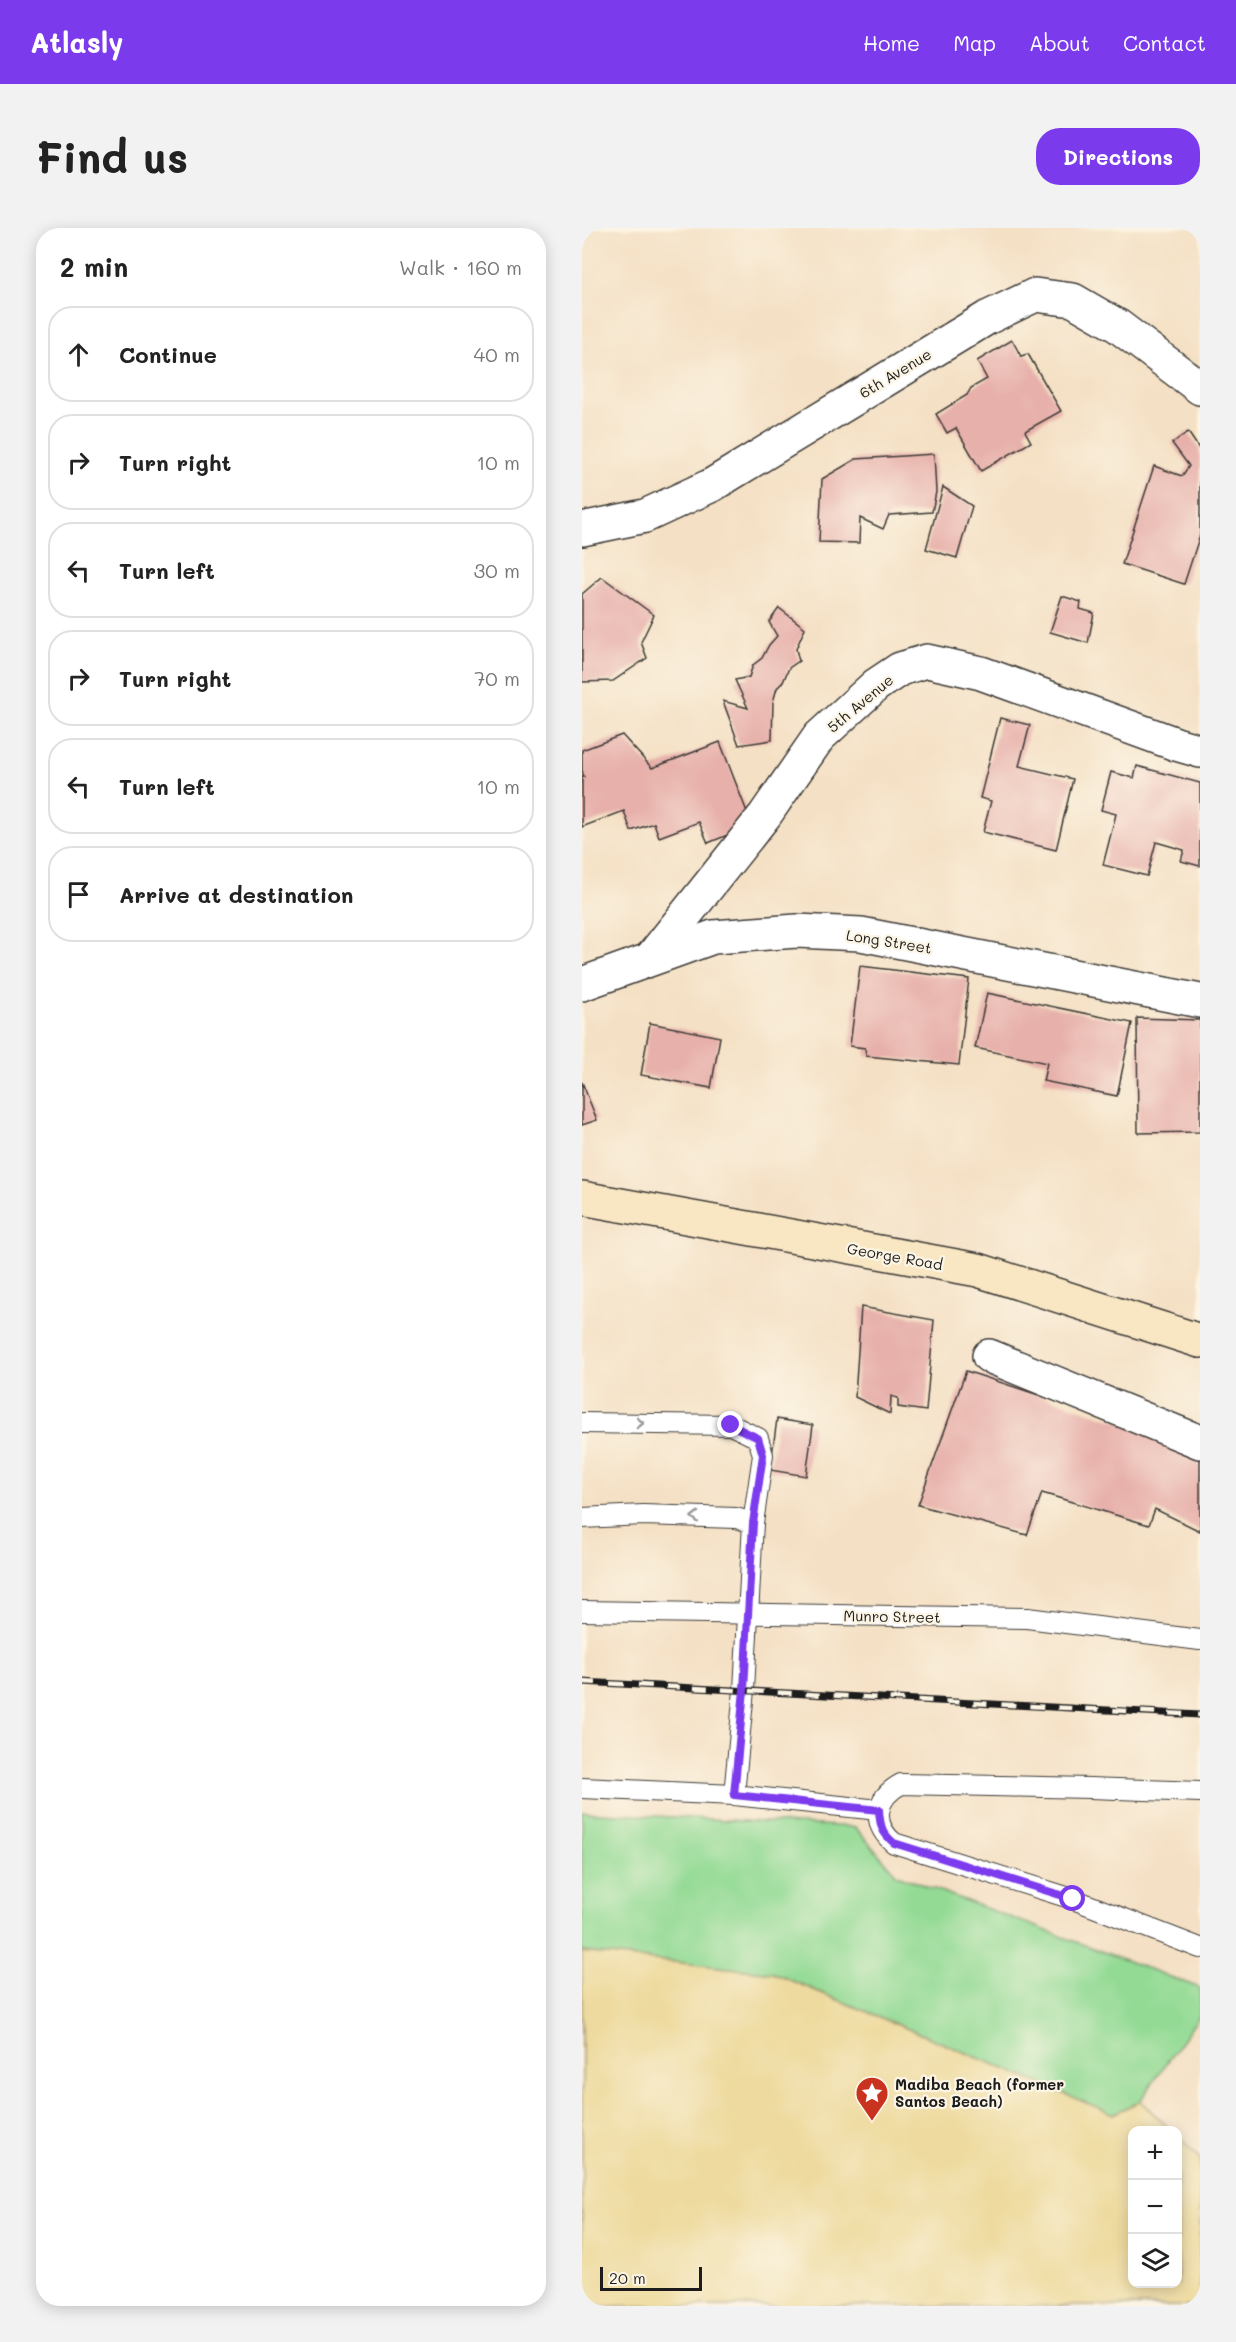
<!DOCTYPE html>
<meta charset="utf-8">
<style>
body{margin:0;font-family:Mali,sans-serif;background:#f2f2f2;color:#222}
.controls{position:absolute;right:18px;bottom:18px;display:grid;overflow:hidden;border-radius:12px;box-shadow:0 3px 15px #0003}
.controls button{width:54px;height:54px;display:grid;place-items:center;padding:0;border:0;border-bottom:2px solid #e0e0e0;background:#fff;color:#222;font:30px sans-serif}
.scale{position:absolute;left:18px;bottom:15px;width:102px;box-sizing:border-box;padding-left:6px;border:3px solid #1c1c1c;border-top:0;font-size:16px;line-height:21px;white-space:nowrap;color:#1c1c1c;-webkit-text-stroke:4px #fcf5e5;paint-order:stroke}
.stop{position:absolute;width:18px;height:18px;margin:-14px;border:4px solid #7c3aed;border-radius:50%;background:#fff}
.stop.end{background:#7c3aed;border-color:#fff;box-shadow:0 2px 6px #0008}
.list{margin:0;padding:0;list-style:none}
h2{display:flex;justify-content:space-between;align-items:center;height:78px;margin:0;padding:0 24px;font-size:26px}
h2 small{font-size:20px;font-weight:400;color:#767676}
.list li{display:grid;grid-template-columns:39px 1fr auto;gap:18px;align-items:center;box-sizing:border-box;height:96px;margin:0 12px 12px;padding:0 12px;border:2px solid #e0e0e0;border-radius:24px}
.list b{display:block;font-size:22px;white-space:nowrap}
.list em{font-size:20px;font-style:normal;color:#767676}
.icon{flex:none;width:33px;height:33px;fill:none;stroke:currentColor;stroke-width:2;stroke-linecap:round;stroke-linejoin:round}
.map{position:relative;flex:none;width:618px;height:2078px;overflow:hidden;border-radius:24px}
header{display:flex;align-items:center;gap:36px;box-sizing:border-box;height:84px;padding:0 30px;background:#7c3aed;color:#fff}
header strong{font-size:28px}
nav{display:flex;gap:33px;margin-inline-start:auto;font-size:21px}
.intro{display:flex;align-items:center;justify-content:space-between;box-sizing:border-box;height:144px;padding:0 36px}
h1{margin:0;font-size:42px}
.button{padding:15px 27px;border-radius:24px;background:#7c3aed;color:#fff;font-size:21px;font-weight:700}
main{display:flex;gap:36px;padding:0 36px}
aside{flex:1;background:#fff;border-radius:24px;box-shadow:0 3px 15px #0003}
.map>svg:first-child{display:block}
</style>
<header>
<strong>Atlasly</strong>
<nav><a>Home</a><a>Map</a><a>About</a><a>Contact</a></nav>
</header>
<div class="intro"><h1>Find us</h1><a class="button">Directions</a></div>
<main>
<aside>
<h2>2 min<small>Walk · 160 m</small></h2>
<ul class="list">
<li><svg class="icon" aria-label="ahead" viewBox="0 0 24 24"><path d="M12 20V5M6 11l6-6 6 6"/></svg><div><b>Continue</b></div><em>40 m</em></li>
<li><svg class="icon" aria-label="right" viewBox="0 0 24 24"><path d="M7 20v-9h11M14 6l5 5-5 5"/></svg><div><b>Turn right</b></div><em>10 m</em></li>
<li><svg class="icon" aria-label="left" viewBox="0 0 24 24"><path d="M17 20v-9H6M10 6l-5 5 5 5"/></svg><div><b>Turn left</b></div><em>30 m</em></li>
<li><svg class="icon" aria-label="right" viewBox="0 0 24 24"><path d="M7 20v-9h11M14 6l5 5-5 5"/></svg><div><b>Turn right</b></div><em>70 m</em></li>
<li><svg class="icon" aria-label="left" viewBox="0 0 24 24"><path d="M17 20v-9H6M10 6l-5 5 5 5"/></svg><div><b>Turn left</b></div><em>10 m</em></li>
<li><svg class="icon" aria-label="arrive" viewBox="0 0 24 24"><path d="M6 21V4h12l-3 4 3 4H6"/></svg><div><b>Arrive at destination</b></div></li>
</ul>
</aside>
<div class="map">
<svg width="618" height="2078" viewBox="0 0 618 2078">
<rect width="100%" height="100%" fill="#fcf5e5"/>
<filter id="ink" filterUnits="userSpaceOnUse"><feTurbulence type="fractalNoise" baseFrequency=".0167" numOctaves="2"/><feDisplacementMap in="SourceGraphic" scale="12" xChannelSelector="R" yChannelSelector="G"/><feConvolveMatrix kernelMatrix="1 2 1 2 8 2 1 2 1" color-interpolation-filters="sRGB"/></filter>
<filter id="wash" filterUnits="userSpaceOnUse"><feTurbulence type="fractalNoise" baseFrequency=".008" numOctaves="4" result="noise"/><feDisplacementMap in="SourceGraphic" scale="24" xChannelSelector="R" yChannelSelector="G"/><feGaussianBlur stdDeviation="1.35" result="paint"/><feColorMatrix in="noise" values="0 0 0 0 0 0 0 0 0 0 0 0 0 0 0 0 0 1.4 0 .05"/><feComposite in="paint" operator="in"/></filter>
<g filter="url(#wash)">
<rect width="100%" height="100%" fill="#f4e0c4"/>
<path fill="#93da94" stroke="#587b58" stroke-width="1.5" d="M0,1584L273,1599L315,1647L618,1760V1787L558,1873L531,1886L191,1745L0,1724Z"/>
<path fill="#eeda9e" stroke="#857b5d" stroke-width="1.5" d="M0,1724L191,1745L531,1886L558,1873L589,1902H550V2056H596V1909L618,1930V2078H0Z"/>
<g id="blocks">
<g fill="#e7b0aa">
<path d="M430,112L439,128L446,126L479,183L443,203L449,214L399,243L374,200L365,205L354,186L385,167L389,160L405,151L395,133Z"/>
<path d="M606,204L618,222V307L602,356L540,336L572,238L600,248L607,238L590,215Z"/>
<path d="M352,226L354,264L350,284L307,287L301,301L278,290L277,315L237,314L240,251L274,231Z"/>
<path d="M361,259L390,278L375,330L344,321Z"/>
<path d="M20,349L72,387L59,414L65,430L31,453L0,454V366Z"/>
<path d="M480,368L499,374L498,381L512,385L506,415L468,404Z"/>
<path d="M197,380L223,400L214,421L217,433L207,440L201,454L195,460L191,474L190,512L157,517L141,473L166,480L153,452L167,449L171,437L180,430L187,417L195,408L187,394Z"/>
<path d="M418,490L448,497L437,538L491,551L474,622L401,604L409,573L398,570Z"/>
<path d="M40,507L70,540L138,514L170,597L126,615L117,594L77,609L72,595L49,603L42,583L0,599V549H2L0,542V522Z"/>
<path d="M555,538L618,555V638L599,633L602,622L574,614L565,648L521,637L534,586L519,582L529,544L552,550Z"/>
<path d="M278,738L387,751L377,837L284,828L283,820L268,818Z"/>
<path d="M405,765L550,795L535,868L461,853L465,835L393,820Z"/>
<path d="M555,790L618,792V904L556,905Z"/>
<path d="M68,795L138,809L129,860L59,847Z"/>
<path d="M0,854L15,892L0,897Z"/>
<path d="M279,1079L352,1092L344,1183L316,1179V1170L309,1168L308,1186L273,1169Z"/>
<path d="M384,1143L523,1189L618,1217V1303L573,1281L567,1297L460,1265L445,1307L336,1277Z"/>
<path d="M195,1191L231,1197L224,1248L188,1242Z"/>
</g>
</g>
</g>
<g filter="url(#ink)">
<use href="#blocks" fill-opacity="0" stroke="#3c3935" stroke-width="1.5"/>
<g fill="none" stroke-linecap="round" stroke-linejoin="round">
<g stroke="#3c3935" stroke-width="22">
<g id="lane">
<path d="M0,1195L149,1197L176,1210L181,1227L171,1295L162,1462L152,1567L297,1582"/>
<path d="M0,1290L61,1287L154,1290L171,1295"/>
<path d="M0,1383L445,1390L618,1412"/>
<path d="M0,1560L152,1567"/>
<path d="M618,1564L508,1560L319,1556C293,1570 289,1596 312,1615L491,1671L618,1720"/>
</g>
</g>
<g stroke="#3c3935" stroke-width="36">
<g id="street">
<path d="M0,301L63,288L130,257L405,90L453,67L491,72L536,98L618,160"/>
<path d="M69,730L183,587L237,509L294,457L318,441L345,433L399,445L594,516L618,523"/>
<path d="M0,756L131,709L215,703L279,706L618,773"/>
<path d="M407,1128L618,1214"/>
</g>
</g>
<g stroke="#3c3935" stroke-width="36">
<path id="secondary" d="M0,970L396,1042L618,1113"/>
</g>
<use href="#lane" stroke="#fff" stroke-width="20"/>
<use href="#street" stroke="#fff" stroke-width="33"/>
<use href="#secondary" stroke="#f9e7c3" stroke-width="33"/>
<g stroke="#1c1c1c" stroke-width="7">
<path id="rail" d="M0,1454L618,1487"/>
</g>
<use href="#rail" stroke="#fcf5e5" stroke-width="4.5" stroke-dasharray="14" stroke-linecap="butt"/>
</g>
<defs><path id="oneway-chevron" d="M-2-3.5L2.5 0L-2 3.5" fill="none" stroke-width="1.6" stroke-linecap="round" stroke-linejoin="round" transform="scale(1.5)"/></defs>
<g stroke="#999">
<use href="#oneway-chevron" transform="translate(58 1195) rotate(1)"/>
<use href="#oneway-chevron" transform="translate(113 1289) rotate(-179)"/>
</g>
</g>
<g fill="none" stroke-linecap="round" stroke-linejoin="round" filter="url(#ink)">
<path stroke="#7c3aed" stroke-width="8" d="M149,1197L176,1210L181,1227L171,1295L162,1462L152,1567L297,1582C298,1598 300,1605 312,1615L491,1671"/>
</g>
<defs>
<g id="sight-pin" transform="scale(1.725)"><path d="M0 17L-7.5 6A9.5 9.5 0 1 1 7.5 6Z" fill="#c8321e" stroke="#fcf5e5"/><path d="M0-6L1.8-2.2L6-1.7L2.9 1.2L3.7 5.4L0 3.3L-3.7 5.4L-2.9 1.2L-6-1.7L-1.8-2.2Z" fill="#fff"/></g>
</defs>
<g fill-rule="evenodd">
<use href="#sight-pin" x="290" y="1865"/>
</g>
<g text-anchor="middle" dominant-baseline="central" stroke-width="4.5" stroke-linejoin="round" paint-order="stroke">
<g font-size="15" fill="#1c1c1c" stroke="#fcf5e5">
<text transform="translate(313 145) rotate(-31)">6th Avenue</text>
<text transform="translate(278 475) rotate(-40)">5th Avenue</text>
<text transform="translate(307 713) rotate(9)">Long Street</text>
<text transform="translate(313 1028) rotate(10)">George Road</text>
<text transform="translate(310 1388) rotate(1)">Munro Street</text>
</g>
<g font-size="15" font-weight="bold" fill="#1c1c1c" stroke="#fcf5e5" text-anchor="start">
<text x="313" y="1856">Madiba Beach (former<tspan x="313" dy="17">Santos Beach)</tspan></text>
</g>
</g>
</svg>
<div class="controls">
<button>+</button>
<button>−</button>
<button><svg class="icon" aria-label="layers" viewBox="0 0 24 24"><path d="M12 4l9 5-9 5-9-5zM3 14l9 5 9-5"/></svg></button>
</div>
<div class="scale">20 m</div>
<div class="stop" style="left:491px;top:1671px"></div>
<div class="stop end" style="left:149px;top:1197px"></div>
</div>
</main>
